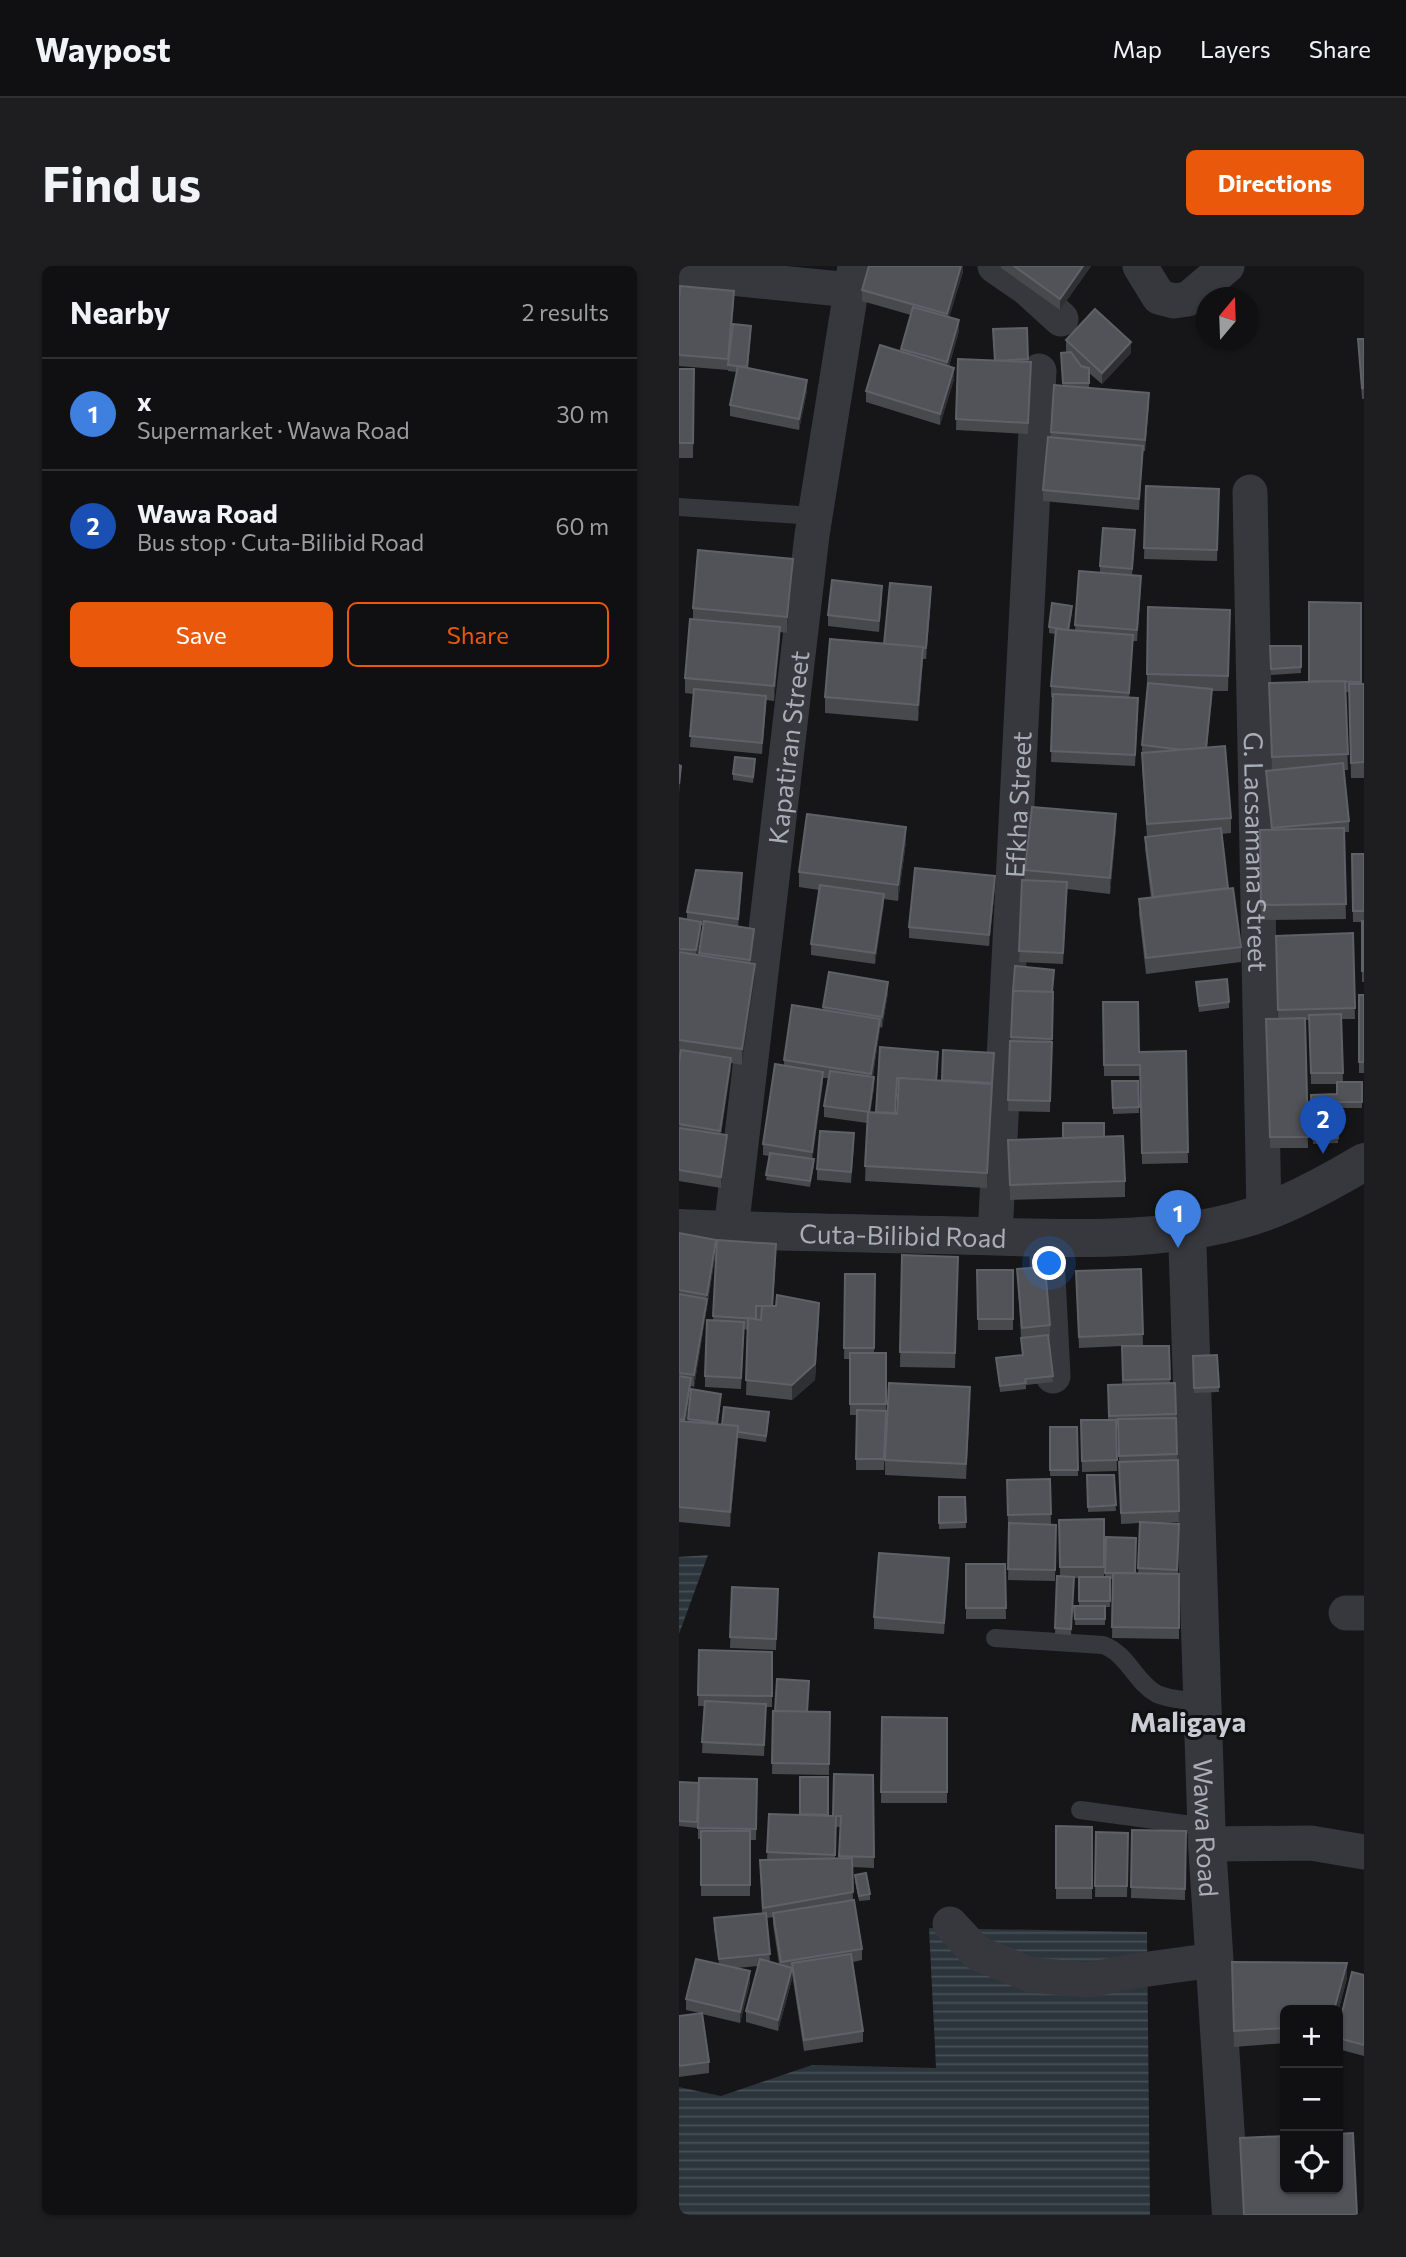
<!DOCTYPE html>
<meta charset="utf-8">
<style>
body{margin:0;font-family:Commissioner,sans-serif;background:#1e1e20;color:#f1f3f6}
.controls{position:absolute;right:21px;bottom:21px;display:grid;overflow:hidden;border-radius:10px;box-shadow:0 2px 5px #0004}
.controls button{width:63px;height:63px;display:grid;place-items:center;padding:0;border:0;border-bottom:2px solid #303032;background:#101012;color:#f1f3f6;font:35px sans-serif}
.compass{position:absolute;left:517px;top:21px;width:63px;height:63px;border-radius:50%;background:#101012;box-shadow:0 2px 5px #0004;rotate:19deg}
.you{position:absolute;left:371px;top:998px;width:24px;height:24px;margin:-18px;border:5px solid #fff;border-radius:50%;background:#1a73e8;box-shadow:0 0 0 10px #1a73e833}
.badge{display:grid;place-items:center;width:46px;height:46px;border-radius:50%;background:#ea580c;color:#fff;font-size:23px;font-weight:700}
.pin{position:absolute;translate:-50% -58px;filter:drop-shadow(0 2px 4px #0008)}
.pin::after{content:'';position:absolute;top:37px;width:24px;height:21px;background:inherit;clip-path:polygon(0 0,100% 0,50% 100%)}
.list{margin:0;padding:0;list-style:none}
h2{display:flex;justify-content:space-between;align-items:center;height:91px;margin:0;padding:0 28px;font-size:30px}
h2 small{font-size:23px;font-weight:400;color:#9c9d9f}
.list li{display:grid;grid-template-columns:46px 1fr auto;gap:21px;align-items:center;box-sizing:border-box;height:112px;padding:0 28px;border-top:2px solid #303032}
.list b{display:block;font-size:26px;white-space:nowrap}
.list p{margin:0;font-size:23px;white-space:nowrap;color:#9c9d9f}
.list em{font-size:23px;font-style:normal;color:#9c9d9f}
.actions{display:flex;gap:14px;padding:21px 28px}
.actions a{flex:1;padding:16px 0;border:2px solid #ea580c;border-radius:10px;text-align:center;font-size:24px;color:#ea580c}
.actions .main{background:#ea580c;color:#fff}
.icon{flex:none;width:38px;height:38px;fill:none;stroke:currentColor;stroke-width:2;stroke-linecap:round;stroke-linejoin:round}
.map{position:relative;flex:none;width:685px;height:1949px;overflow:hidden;border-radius:10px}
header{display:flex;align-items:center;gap:42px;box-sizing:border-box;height:98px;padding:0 35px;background:#101012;border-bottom:2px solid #303032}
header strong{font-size:33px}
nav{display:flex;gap:38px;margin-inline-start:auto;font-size:24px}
.intro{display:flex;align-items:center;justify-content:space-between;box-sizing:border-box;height:168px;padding:0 42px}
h1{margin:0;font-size:49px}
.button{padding:18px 32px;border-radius:10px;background:#ea580c;color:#fff;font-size:24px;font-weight:700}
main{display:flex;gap:42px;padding:0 42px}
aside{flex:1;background:#101012;border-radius:10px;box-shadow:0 2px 5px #0004}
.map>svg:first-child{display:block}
</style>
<header>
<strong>Waypost</strong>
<nav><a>Map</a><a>Layers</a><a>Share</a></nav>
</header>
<div class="intro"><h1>Find us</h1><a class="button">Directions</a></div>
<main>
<aside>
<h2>Nearby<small>2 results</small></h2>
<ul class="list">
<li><span class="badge" style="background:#3f7fe0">1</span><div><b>x</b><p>Supermarket · Wawa Road</p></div><em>30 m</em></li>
<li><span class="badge" style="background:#1a4fb4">2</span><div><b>Wawa Road</b><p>Bus stop · Cuta-Bilibid Road</p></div><em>60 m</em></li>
</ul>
<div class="actions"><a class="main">Save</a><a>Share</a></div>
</aside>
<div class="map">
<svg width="685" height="1949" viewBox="0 0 685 1949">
<defs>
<pattern id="water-rules" width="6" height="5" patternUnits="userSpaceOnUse" patternTransform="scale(1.75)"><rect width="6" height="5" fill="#2c353c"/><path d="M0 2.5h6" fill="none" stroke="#485056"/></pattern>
</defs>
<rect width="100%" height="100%" fill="#161618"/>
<g fill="url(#water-rules)">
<path d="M29,1289L0,1368V1291Z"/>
<path d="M250,1662L468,1666L471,1949H0V1821L42,1830L133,1799L257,1802Z"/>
</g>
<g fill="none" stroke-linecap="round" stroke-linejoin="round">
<g stroke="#37383d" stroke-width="18">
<path d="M0,241L136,250"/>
<path d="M316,1372L424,1379C449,1388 456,1416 478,1428C491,1434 509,1434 523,1437"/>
<path d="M401,1544L528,1561"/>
</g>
<g stroke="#37383d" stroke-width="35">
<path d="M316,0L348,22L382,53"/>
<path d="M461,0L480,31L495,35L509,33L548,0"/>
<path d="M0,7L172,24"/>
<path id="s1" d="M571,226L585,947"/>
<path id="s2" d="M52,964L133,269L176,0"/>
<path id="s3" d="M316,970L360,105"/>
<path d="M367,971L374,1110"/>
<path d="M667,1347H685"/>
<path d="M528,1578L632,1577L685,1586"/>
<path d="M271,1658L298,1687L352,1709L410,1714L455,1705L535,1694"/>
</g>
<g stroke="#37383d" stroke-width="38">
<path id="s4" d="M0,962C87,966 173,967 260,969C363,971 488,982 586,946C621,933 653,915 685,896"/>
<path id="s5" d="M508,965L528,1578L552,1949"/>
</g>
</g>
<g fill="#47494d" fill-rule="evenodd">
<path d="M284,0V6L270,51L280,65L270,100L275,113L261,159L187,136V125L222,85L232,49L183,35V24Z"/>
<path d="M322,0H412L381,44L322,2Z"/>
<path d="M0,36H55L49,104L0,100Z"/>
<path d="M348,62L349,96L352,107L349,168L277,164L279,93L316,95Z"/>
<path d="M72,66L69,102L128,125L120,164L51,150V139L58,106L49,105V99Z"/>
<path d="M679,73H685V133H683Z"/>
<path d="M387,74L452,87L423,118L410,107V122L470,138L466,185H464L460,244L364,235V224L372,166L384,120L382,87L388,86L387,85Z"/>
<path d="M0,103H15L14,192H0Z"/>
<path d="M467,220L540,223L538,295L465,293Z"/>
<path d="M456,270L453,309L421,306V300Z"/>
<path d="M400,305L462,321L458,375H454L450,431L459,443L456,500L372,496L374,431H372V420L376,368L370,367V361L393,346L390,364L396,365Z"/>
<path d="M114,308L108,367L101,366L95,435L87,434L83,488L11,481L15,428L6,427V412L14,353V342Z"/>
<path d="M203,331L200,366L149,360V349Z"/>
<path d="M252,332L247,393H244L239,455L146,447V431Z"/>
<path d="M682,337V418H685V512H672L670,426H666L669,504H665L670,555V566H665L667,653L582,654L581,564H592L587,516V505L593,504L590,417L630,416Z"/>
<path d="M551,344L549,425H533L528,482L552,552V567L542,568L549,622L562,681V696L467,708L460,648V633L472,632L466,582V571H468L463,502V479L468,423V408Z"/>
<path d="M591,380H622V407L592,409Z"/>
<path d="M76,499L74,517L54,514V508Z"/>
<path d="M437,563L431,628L388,623L384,698L340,696L346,604Z"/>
<path d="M227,576L219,635L205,633L196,698L132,689V678L140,624L120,621V606Z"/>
<path d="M673,588H685V716H683V656H674Z"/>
<path d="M63,618L59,661L75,674L72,697L76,713L63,799L52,797L42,868L48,880L42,922L0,915V796L1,789H0V652L8,653V646ZM22,659H25L20,689H18L22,667Z"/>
<path d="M316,621L310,680L230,672V661Z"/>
<path d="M674,667L676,753H662L664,816H683V842H658L659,877L634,878L632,829L658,828V818H632L630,754H626L629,882H591L587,753H599L597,670Z"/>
<path d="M517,716L550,736V742L520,746Z"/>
<path d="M209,727L203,762L201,761L194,811L195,822L191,846L197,847L201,781L259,797L258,815H263L264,784L315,798L308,922L186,915L188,857L145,851V840L149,812H144L133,893L135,899L131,921L87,914L90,890L84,889V878L105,799V794L144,744V741ZM218,823H219L218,848H216Z"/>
<path d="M333,727H374L371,846L329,845L331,775H332Z"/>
<rect x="680" y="729" width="5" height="78"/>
<path d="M424,736L460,786L507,785L509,897L463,898L461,810H425Z"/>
<path d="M433,815H459L460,847L434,848Z"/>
<path d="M425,871L446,915V931L331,934L329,874Z"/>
<path d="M175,878L172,917L138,914V903Z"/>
<path d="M0,967L37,985L15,1121L12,1120L7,1156H9L12,1123L42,1133L39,1158L43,1159L90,1152L87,1176L59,1172L51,1261L0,1256Z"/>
<path d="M38,974L97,989L94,1040L140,1052L136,1114L113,1134L67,1129L69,1064L65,1063L62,1123L26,1121V1110L34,1054Z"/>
<path d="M223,989L279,991L276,1102L221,1101Z"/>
<path d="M338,1003L371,1059V1070L369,1071L374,1116L347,1119V1123L321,1126L317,1092L343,1089Z"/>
<path d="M462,1003L464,1079L400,1082L397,1016Z"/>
<path d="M298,1004H334V1064H299Z"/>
<path d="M166,1008H196L195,1087H207V1149L205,1204H177V1149H171V1093H165Z"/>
<path d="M443,1080H490L491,1118L497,1148L500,1256L478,1257L500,1258L499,1308H500V1373L433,1372L434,1313H431V1341H426V1359H396L395,1340H400V1312H395L392,1369L376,1368L378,1310H381L380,1254L425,1253V1311H426L427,1271L456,1308H459L461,1257L442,1258L439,1160H437L438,1205L403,1206L402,1154H429V1119H443Z"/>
<path d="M538,1089L540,1126L515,1127L514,1090Z"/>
<path d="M291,1136L287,1213L206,1209V1194Z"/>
<path d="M371,1161H398L399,1210H371Z"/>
<path d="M408,1209H435L437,1245L409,1246Z"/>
<path d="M371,1213L372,1258L377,1259L376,1315L329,1314L330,1260H329L328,1214Z"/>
<path d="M260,1231H286L287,1262L260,1263Z"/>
<path d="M287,1298H326L327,1353H287Z"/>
<path d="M270,1303L265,1368L195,1363V1351Z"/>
<path d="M53,1321L99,1323L97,1384L51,1382Z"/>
<path d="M20,1384L93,1386V1441H87L85,1490L23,1487L25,1440H19Z"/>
<path d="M94,1445L151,1446L150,1509L93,1508Z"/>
<path d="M203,1451L268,1452V1537H202Z"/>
<path d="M194,1509L195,1602L173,1601L174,1634L183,1683V1694L174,1696L184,1765V1776L125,1785L113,1708V1713L99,1765L67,1756V1745L79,1700L58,1702L71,1716L61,1757L23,1748L30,1796V1807L0,1811V1750L21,1747L7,1744V1733L40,1698L35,1663V1652L83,1647L81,1594H88L90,1548L121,1549L149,1511V1550H154ZM157,1561H161L160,1592H156ZM94,1651V1658L100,1698L91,1696L88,1652Z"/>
<path d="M78,1513L77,1574H71V1630H22V1573H19V1524L18,1562L0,1560V1516L20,1517Z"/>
<path d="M377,1560L413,1561V1633H377Z"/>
<path d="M453,1564L507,1565L506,1634L452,1632Z"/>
<path d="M417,1566L449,1567L448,1631H416Z"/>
<path d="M176,1609L191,1628V1634L180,1635L176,1615Z"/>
<path d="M553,1696L668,1712L659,1746V1744H606V1777L555,1781Z"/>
<path d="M685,1709V1790L659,1783V1763Z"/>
</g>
<g fill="#2f3033">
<path d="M282,0H284V6L268,59V48Z"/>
<path d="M404,0H412L381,44V33Z"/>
<path d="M55,25V36L49,104V93Z"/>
<path d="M280,54V65L268,107V96Z"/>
<path d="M452,76V87L423,118V107Z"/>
<path d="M275,102V113L261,159V148Z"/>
<path d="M128,114V125L120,164V153Z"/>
<path d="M464,180V191L460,244V233Z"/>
<path d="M114,293V308L108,367V351Z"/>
<path d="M462,310V321L458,375V364Z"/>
<path d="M203,320V331L200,366V355Z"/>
<path d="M252,321V332L247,393V382Z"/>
<path d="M101,361V376L95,435V420Z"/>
<path d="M454,369V380L450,438V427Z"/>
<path d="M244,381V396L239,455V439Z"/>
<path d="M533,423V434L526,497V486Z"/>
<path d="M87,430V441L83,488V477Z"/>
<path d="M2,500V511L0,529V518Z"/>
<path d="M437,548V563L431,628V612Z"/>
<path d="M227,561V576L219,635V619Z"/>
<path d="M63,607V618L59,664V653Z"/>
<path d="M316,610V621L310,680V669Z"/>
<path d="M205,628V639L196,698V687Z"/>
<path d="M22,656V667L17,695V684Z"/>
<path d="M75,663V674L71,705V694Z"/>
<path d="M76,698V713L63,799V783Z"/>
<path d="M209,716V727L203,762V751Z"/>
<path d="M201,753V764L192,819V808Z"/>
<path d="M52,792V803L41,876V865Z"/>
<path d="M144,806V817L133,897V886Z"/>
<path d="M195,811V822L190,857V846Z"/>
<path d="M313,818V833L308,922V907Z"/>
<path d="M48,869V880L42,922V911Z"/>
<path d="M37,974V985L15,1121V1109Z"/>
<path d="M140,1037L136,1114L113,1134V1119Z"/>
<path d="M12,1112V1123L5,1165V1154Z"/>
<path d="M291,1121V1136L287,1213V1198Z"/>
<path d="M59,1160V1175L51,1261V1246Z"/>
<path d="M270,1292V1303L265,1368V1357Z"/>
<path d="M668,1697V1712L659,1746V1744H655Z"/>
<path d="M113,1702V1713L99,1765V1754Z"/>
<path d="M71,1705V1716L61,1757V1746Z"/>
</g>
<g fill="#525359" stroke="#5f6168" stroke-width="2">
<path d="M190,0H282L268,48L183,24Z"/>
<path d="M335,0H404L381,33Z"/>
<path d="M1,20L55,25L49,93L0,89V36Z"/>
<path d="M234,41L280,54L268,96L222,83Z"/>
<path d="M416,43L452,76L423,107L387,74Z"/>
<path d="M54,58L72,60L68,101L49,99Z"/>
<path d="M348,62L349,93L316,95L314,63Z"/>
<path d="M679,73H685V122H683Z"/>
<path d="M201,79L275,102L261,148L187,125Z"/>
<path d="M392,86L402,100L410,102V117H384L382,87Z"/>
<path d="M279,93L352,96L349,157L277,153Z"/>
<path d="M59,100L128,114L120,153L51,139Z"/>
<path d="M0,103H15L14,177H0Z"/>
<path d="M375,119L470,127L466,174L372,166Z"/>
<path d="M369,171L464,180L460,233L364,224Z"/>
<path d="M467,220L540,223L538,284L465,282Z"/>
<path d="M424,262L456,264L453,303L421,300Z"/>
<path d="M19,284L114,293L108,351L14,342Z"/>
<path d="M400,305L462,310L458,364L396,359Z"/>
<path d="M153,314L203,320L200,355L149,349Z"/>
<path d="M211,317L252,321L247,382L205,378Z"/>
<path d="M630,336L682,337V416L630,415Z"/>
<path d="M373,337L393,340L389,364L370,361Z"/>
<path d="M469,341L551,344L549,410L468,408Z"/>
<path d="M11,353L101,361L95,420L6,412Z"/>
<path d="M377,363L454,369L450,427L372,420Z"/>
<path d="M151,373L244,381L239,439L146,431Z"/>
<path d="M591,380H622V401L592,403Z"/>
<path d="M666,415L669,488L593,491L590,417Z"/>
<path d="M469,417L533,423L527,482L504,484L463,479Z"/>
<path d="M670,418H685V496L672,497Z"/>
<path d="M15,423L87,430L83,477L11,470Z"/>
<path d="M374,428L459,432L456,489L372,485Z"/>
<path d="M546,480L552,552L468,558L463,487Z"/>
<path d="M56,491L76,493L74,511L54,508Z"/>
<path d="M664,497L670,555L593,562L587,505Z"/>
<path d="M0,499L2,500L0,518Z"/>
<path d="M353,541L437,548L431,612L346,604Z"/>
<path d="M128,548L227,561L219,619L120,606Z"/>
<path d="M542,562L549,622L474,631L466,571Z"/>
<path d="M665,562L667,638L582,639L581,564Z"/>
<path d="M673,588H685V645H674Z"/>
<path d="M236,602L316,610L310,669L230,661Z"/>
<path d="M17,604L63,607L59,653L8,646Z"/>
<path d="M343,614L388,616L384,687L340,685Z"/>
<path d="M141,619L205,628L196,687L132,678Z"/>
<path d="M554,622L562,681L467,692L460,633Z"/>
<path d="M0,652L22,656L17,684L0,683Z"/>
<path d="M25,655L75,663L71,694L20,687Z"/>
<rect x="683" y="655" width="2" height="50"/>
<path d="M674,667L676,742L599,744L597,670Z"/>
<path d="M0,686L76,698L63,783L0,774Z"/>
<path d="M336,700L375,704L373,726L334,725Z"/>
<path d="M150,706L209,716L203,751L144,741Z"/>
<path d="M548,713L550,736L520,740L517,716Z"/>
<path d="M334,725L374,726L373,773L332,771Z"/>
<rect x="680" y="729" width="5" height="67"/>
<path d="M424,736H459L460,786L507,785L509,886L463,887L461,799H425Z"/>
<path d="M113,739L201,753L192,808L105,794Z"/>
<path d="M662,748L664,807H632L630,749Z"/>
<path d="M626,752L629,871H591L587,753Z"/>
<path d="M331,775L373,776L371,835L329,834Z"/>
<path d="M201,781L259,786L257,815L218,812L216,847L197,846Z"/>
<path d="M2,784L52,792L41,865L0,858V796Z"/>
<path d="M264,784L315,787L313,817L263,814Z"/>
<path d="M96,798L144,806L133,886L84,878Z"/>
<path d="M151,805L195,811L190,846L145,840Z"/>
<path d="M220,812L313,818L308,907L186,900L189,846L218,848Z"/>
<path d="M433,815H459L460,841L434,842Z"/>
<path d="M658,816H683V836H657L659,872L634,873L632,829L658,828Z"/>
<path d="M384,857H425V871L384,872Z"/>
<path d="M0,862L48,869L42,911L0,904Z"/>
<path d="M141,865L175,867L172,906L138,903Z"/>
<path d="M444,870L446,915L331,919L329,874Z"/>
<path d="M91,887L135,893L131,915L87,909Z"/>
<path d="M0,967L37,974L28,1029L0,1024Z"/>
<path d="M38,974L97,978L93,1040H77V1053L34,1050Z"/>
<path d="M223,989L279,991L276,1087L221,1086Z"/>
<path d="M366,1001L371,1059L343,1062L338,1003Z"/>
<path d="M462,1003L464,1068L400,1071L397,1005Z"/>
<path d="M298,1004H334V1053H299Z"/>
<path d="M166,1008H196L195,1082H165Z"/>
<path d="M0,1028L28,1033L15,1109L0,1107Z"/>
<path d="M98,1029L140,1037L136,1098L113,1119L67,1114L69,1052L82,1054L83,1040H97Z"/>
<path d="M28,1054L65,1056L62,1112L26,1110Z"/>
<path d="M369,1069L374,1110L346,1113L347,1117L321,1120L317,1092L344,1089L342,1072Z"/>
<path d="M443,1080H490L491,1113L444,1114Z"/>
<rect x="171" y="1087" width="36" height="51"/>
<path d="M538,1089L540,1121L515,1122L514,1090Z"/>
<path d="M0,1110L12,1112L5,1154L0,1153Z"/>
<path d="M210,1117L291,1121L287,1198L206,1194Z"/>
<path d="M496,1117L497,1148L430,1150L429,1119Z"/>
<path d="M12,1123L42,1128L38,1157L9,1153Z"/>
<path d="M45,1141L90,1146L87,1170L59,1166V1160L43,1159Z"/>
<path d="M178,1144L207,1145L205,1193H177Z"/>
<path d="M497,1152L498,1188L440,1190L439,1153Z"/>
<path d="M402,1154H437L438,1194L403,1195Z"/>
<path d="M0,1155L59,1160L51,1246L0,1241Z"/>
<path d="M371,1161H398L399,1204H371Z"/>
<path d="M499,1194L500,1245L442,1247L440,1196Z"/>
<path d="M408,1209H435L437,1239L409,1241Z"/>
<path d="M371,1213L372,1248L329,1249L328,1214Z"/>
<path d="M260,1231H286L287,1256L260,1257Z"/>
<path d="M425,1253V1301H381L380,1254Z"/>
<path d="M461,1256L500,1258L498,1304L459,1302Z"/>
<path d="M330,1257L377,1259L376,1304L329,1303Z"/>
<path d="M427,1271L457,1272L456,1307H426Z"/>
<path d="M200,1287L270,1292L265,1357L195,1351Z"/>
<path d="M287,1298H326L327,1342H287Z"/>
<path d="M434,1307L500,1308V1362L433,1361Z"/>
<path d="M378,1310L395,1311L392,1363L376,1362Z"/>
<rect x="400" y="1311" width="31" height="24"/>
<path d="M53,1321L99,1323L97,1373L51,1371Z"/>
<path d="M395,1340H426V1353H396Z"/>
<path d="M20,1384L93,1386V1430L19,1429Z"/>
<path d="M98,1413L130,1415L128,1446L96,1445Z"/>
<path d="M26,1435L87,1438L85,1479L23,1476Z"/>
<path d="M94,1445L151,1446L150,1498L93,1497Z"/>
<path d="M203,1451L268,1452V1526H202Z"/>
<path d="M155,1508L194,1509L195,1591L160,1590L162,1550H157L156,1589L88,1586L90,1548L154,1550Z"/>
<path d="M121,1511H149V1549L121,1548Z"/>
<path d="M20,1512L78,1513L77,1563L19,1562Z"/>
<path d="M0,1516L20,1517L18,1556L0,1555Z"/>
<path d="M377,1560L413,1561V1622H377Z"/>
<path d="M453,1564L507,1565L506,1623L452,1621Z"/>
<rect x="22" y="1565" width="49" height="54"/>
<path d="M417,1566L449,1567L448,1620H416Z"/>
<path d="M173,1592L174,1626L84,1642L81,1594Z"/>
<path d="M187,1607L191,1628L180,1630L176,1609Z"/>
<path d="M175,1634L183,1683L102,1696L94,1647Z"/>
<path d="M87,1647L91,1688L40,1693L35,1652Z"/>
<path d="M172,1688L184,1765L125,1774L113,1697Z"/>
<path d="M17,1693L71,1705L61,1746L7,1733Z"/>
<path d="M81,1693L113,1702L99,1754L67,1745Z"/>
<path d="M553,1696L668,1697L655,1744H606V1762L555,1765Z"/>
<path d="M673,1706L685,1709V1779L659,1772V1763Z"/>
<path d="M23,1747L30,1796L0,1800V1750Z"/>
<path d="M674,1867L678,1949H565L561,1872L606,1870V1923H659V1868Z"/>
</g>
<g text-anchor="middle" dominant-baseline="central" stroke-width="6" stroke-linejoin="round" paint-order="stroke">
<g font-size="26" fill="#a8adb8" stroke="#111113">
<text stroke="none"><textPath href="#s2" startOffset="486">Kapatiran Street</textPath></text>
<text stroke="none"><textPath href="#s3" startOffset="432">Efkha Street</textPath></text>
<text stroke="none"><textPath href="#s1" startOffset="360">G. Lacsamana Street</textPath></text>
<text stroke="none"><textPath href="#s4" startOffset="224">Cuta-Bilibid Road</textPath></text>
<text stroke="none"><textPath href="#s5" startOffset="597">Wawa Road</textPath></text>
</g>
<g font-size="28" font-weight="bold" fill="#c9ccd4" stroke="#111113">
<text x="509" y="1455">Maligaya</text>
</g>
</g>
</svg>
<div class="controls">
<button>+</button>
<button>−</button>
<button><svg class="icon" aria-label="locate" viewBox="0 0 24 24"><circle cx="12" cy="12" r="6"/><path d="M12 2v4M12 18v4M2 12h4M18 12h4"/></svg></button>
</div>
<svg class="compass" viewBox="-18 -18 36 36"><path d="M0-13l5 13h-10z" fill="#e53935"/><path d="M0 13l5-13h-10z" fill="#9c9d9f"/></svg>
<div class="you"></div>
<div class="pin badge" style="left:499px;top:982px;background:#3f7fe0">1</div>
<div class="pin badge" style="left:644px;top:888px;background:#1a4fb4">2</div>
</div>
</main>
